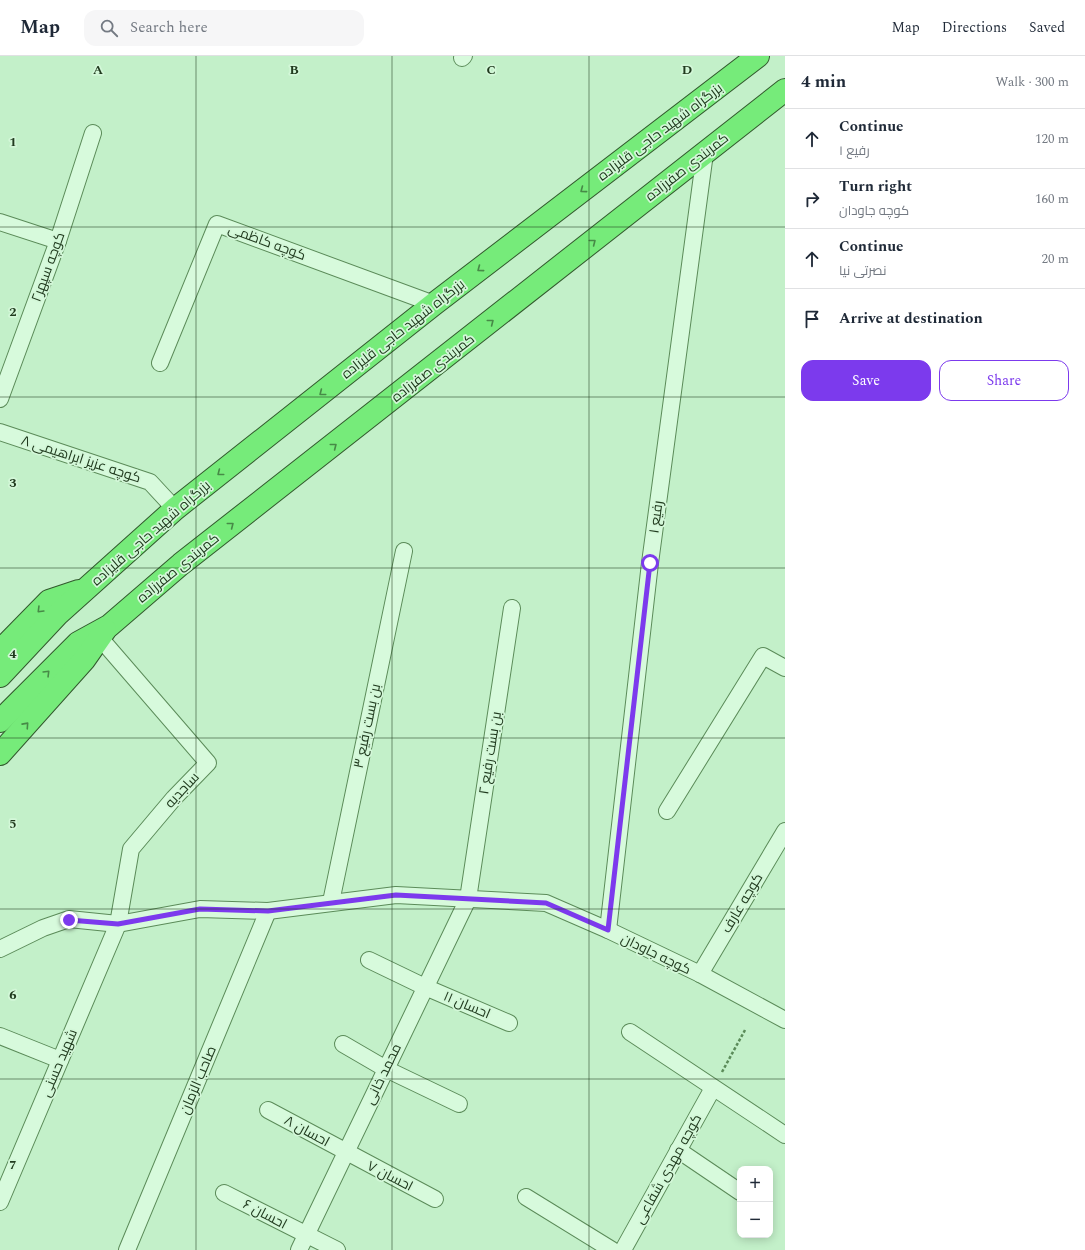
<!DOCTYPE html>
<meta charset="utf-8">
<style>
body{margin:0;font-family:Spectral,Cairo,serif;background:#f6f6f7;color:#1f2937}
.controls{position:absolute;right:12px;bottom:12px;display:grid;overflow:hidden;border-radius:8px;box-shadow:0 2px 10px #0003}
.controls button{width:36px;height:36px;display:grid;place-items:center;padding:0;border:0;border-bottom:1px solid #e0e1e3;background:#fff;color:#1f2937;font:20px sans-serif}
.stop{position:absolute;width:12px;height:12px;margin:-9px;border:3px solid #7c3aed;border-radius:50%;background:#fff}
.stop.end{background:#7c3aed;border-color:#fff;box-shadow:0 1px 4px #0008}
.list{margin:0;padding:0;list-style:none}
h2{display:flex;justify-content:space-between;align-items:center;height:52px;margin:0;padding:0 16px;font-size:17px}
h2 small{font-size:13px;font-weight:400;color:#747a83}
.list li{display:grid;grid-template-columns:26px 1fr auto;gap:12px;align-items:center;box-sizing:border-box;height:60px;padding:0 16px;border-top:1px solid #e0e1e3}
.list b{display:block;font-size:15px;white-space:nowrap}
.list p{margin:0;font-size:13px;white-space:nowrap;color:#747a83}
.list em{font-size:13px;font-style:normal;color:#747a83}
.actions{display:flex;gap:8px;padding:12px 16px}
.actions a{flex:1;padding:9px 0;border:1px solid #7c3aed;border-radius:12px;text-align:center;font-size:14px;color:#7c3aed}
.actions .main{background:#7c3aed;color:#fff}
.icon{flex:none;width:22px;height:22px;fill:none;stroke:currentColor;stroke-width:2;stroke-linecap:round;stroke-linejoin:round}
.map{position:relative;flex:none;width:785px;height:1194px;overflow:hidden}
header{display:flex;align-items:center;gap:24px;box-sizing:border-box;height:56px;padding:0 20px;background:#fff;border-bottom:1px solid #e0e1e3}
header strong{font-size:19px}
nav{display:flex;gap:22px;margin-inline-start:auto;font-size:14px}
.search{width:280px;height:36px;background:#f6f6f7;display:flex;align-items:center;gap:10px;box-sizing:border-box;padding:0 14px;border-radius:12px;color:#747a83;font-size:15px}
main{display:flex}
aside{flex:1;background:#fff}
.map>svg:first-child{display:block}
</style>
<header>
<strong>Map</strong>
<div class="search"><svg class="icon" aria-label="search" viewBox="0 0 24 24"><circle cx="10" cy="10" r="6"/><path d="M15 15l6 6"/></svg>Search here</div>
<nav><a>Map</a><a>Directions</a><a>Saved</a></nav>
</header>
<main>
<div class="map">
<svg width="785" height="1194" viewBox="0 0 785 1194">
<rect width="100%" height="100%" fill="#c3f0c9"/>
<g fill="none" stroke-linecap="round" stroke-linejoin="round">
<g stroke="#5b8b59" stroke-width="18">
<g id="minor">
<path d="M462,2L464,0"/>
<path d="M0,166L58,185"/>
<path d="M160,307L217,168L434,248"/>
<path d="M0,343L58,185L93,77"/>
<path d="M0,376L150,426L175,453"/>
<path d="M667,755L763,600L785,612"/>
<path d="M331,846L404,495"/>
<path d="M608,874L650,507L705,97"/>
<path d="M0,893L43,872L69,863L118,868L200,853L268,855L396,839L546,847L608,874L700,918L785,964"/>
<path d="M369,904L425,931L509,967"/>
<path d="M700,918L785,775"/>
<path d="M630,976L785,1079"/>
<path d="M0,980L60,1004"/>
<path d="M343,988L386,1013L459,1048"/>
<path d="M268,1054L435,1143"/>
<path d="M678,1094L740,1136"/>
<path d="M224,1137L337,1194"/>
<path d="M526,1141L612,1194"/>
<path d="M0,1146L118,868L131,793L174,742L208,707L100,582"/>
<path d="M127,1194L268,855"/>
<path d="M299,1194L468,843L512,552"/>
<path d="M623,1194L713,1032"/>
</g>
</g>
<g stroke="#32592d" stroke-width="24">
<g id="trunk">
<path d="M0,595L49,545L79,535"/>
<path d="M0,620L58,558L175,453L434,248L758,0"/>
<path d="M0,665L78,587L109,570L181,508L785,34"/>
<path d="M0,698L84,604L105,574"/>
</g>
</g>
<path stroke="#5b8b59" stroke-width="2.5" stroke-dasharray="3 2" stroke-linecap="butt" d="M722,1016L745,974"/>
<use href="#minor" stroke="#d7fadc" stroke-width="16"/>
<use href="#trunk" stroke="#76eb7a" stroke-width="22"/>
</g>
<defs><path id="oneway-chevron" d="M-2-3.5L2.5 0L-2 3.5" fill="none" stroke-width="1.6" stroke-linecap="round" stroke-linejoin="round"/></defs>
<g stroke="#478a47">
<use href="#oneway-chevron" transform="translate(583 134) rotate(143)"/>
<use href="#oneway-chevron" transform="translate(593 186) rotate(-38)"/>
<use href="#oneway-chevron" transform="translate(480 213) rotate(143)"/>
<use href="#oneway-chevron" transform="translate(491 266) rotate(-38)"/>
<use href="#oneway-chevron" transform="translate(322 337) rotate(142)"/>
<use href="#oneway-chevron" transform="translate(334 390) rotate(-38)"/>
<use href="#oneway-chevron" transform="translate(220 417) rotate(142)"/>
<use href="#oneway-chevron" transform="translate(231 469) rotate(-38)"/>
<use href="#oneway-chevron" transform="translate(40 554) rotate(135)"/>
<use href="#oneway-chevron" transform="translate(47 617) rotate(-45)"/>
<use href="#oneway-chevron" transform="translate(26 669) rotate(-48)"/>
</g>
<g fill="none" stroke-linecap="round" stroke-linejoin="round">
<path stroke="#7c3aed" stroke-width="5" d="M69,864L118,868L200,853L268,855L396,839L546,847L608,874L650,507"/>
</g>
<path fill="none" stroke="#203a1e" stroke-width="1" stroke-opacity="0.55" d="M196,0V1194M392,0V1194M589,0V1194M0,171H785M0,341H785M0,512H785M0,682H785M0,853H785M0,1023H785"/>
<g text-anchor="middle" dominant-baseline="central" stroke-width="3.5" stroke-linejoin="round" paint-order="stroke">
<g font-size="14" fill="#203a1e" stroke="#d3f7d8">
<text transform="translate(660 76) rotate(-37)">بزرگراه شهید حاجی قلیزاده</text>
<text transform="translate(687 111) rotate(-38)">کمربندی صفرزاده</text>
<text transform="translate(267 186) rotate(20)">کوچه کاظمی</text>
<text transform="translate(48 211) rotate(-70)">کوچه سپهر۲</text>
<text transform="translate(403 273) rotate(-38)">بزرگراه شهید حاجی قلیزاده</text>
<text transform="translate(433 312) rotate(-38)">کمربندی صفرزاده</text>
<text transform="translate(81 403) rotate(18)">۸ کوچه عزیز ابراهیمی</text>
<text transform="translate(656 461) rotate(-82)">رفیع ۱</text>
<text transform="translate(151 477) rotate(-41)">بزرگراه شهید حاجی قلیزاده</text>
<text transform="translate(178 512) rotate(-39)">کمربندی صفرزاده</text>
<text transform="translate(367 670) rotate(-78)">بن بست رفیع ۳</text>
<text transform="translate(490 697) rotate(-81)">بن بست رفیع ۲</text>
<text transform="translate(182 734) rotate(-47)">ساجدیه</text>
<text transform="translate(742 847) rotate(-59)">کوچه عارف</text>
<text transform="translate(656 898) rotate(26)">کوچه جاودان</text>
<text transform="translate(467 949) rotate(23)">احسان ۱۱</text>
<text transform="translate(59 1007) rotate(-67)">شهید حسنی</text>
<text transform="translate(383 1018) rotate(-64)">محمد خانی</text>
<text transform="translate(198 1024) rotate(-67)">صاحب الزمان</text>
<text transform="translate(307 1075) rotate(29)">احسان ۸</text>
<text transform="translate(668 1113) rotate(-61)">کوچه مهدی شفاعی</text>
<text transform="translate(390 1120) rotate(27)">احسان ۷</text>
<text transform="translate(265 1158) rotate(28)">احسان ۶</text>
</g>
</g>
<g font-size="13" text-anchor="middle" font-weight="bold" fill="#203a1e" stroke="#d3f7d8" stroke-width="3.5" stroke-linejoin="round" paint-order="stroke">
<text x="98" y="18">A</text>
<text x="294" y="18">B</text>
<text x="491" y="18">C</text>
<text x="687" y="18">D</text>
<text x="13" y="90">1</text>
<text x="13" y="260">2</text>
<text x="13" y="431">3</text>
<text x="13" y="602">4</text>
<text x="13" y="772">5</text>
<text x="13" y="943">6</text>
<text x="13" y="1113">7</text>
</g>
</svg>
<div class="controls">
<button>+</button>
<button>−</button>
</div>
<div class="stop" style="left:650px;top:507px"></div>
<div class="stop end" style="left:69px;top:864px"></div>
</div>
<aside>
<h2>4 min<small>Walk · 300 m</small></h2>
<ul class="list">
<li><svg class="icon" aria-label="ahead" viewBox="0 0 24 24"><path d="M12 20V5M6 11l6-6 6 6"/></svg><div><b>Continue</b><p>رفیع ۱</p></div><em>120 m</em></li>
<li><svg class="icon" aria-label="right" viewBox="0 0 24 24"><path d="M7 20v-9h11M14 6l5 5-5 5"/></svg><div><b>Turn right</b><p>کوچه جاودان</p></div><em>160 m</em></li>
<li><svg class="icon" aria-label="ahead" viewBox="0 0 24 24"><path d="M12 20V5M6 11l6-6 6 6"/></svg><div><b>Continue</b><p>نصرتی نیا</p></div><em>20 m</em></li>
<li><svg class="icon" aria-label="arrive" viewBox="0 0 24 24"><path d="M6 21V4h12l-3 4 3 4H6"/></svg><div><b>Arrive at destination</b></div></li>
</ul>
<div class="actions"><a class="main">Save</a><a>Share</a></div>
</aside>
</main>
